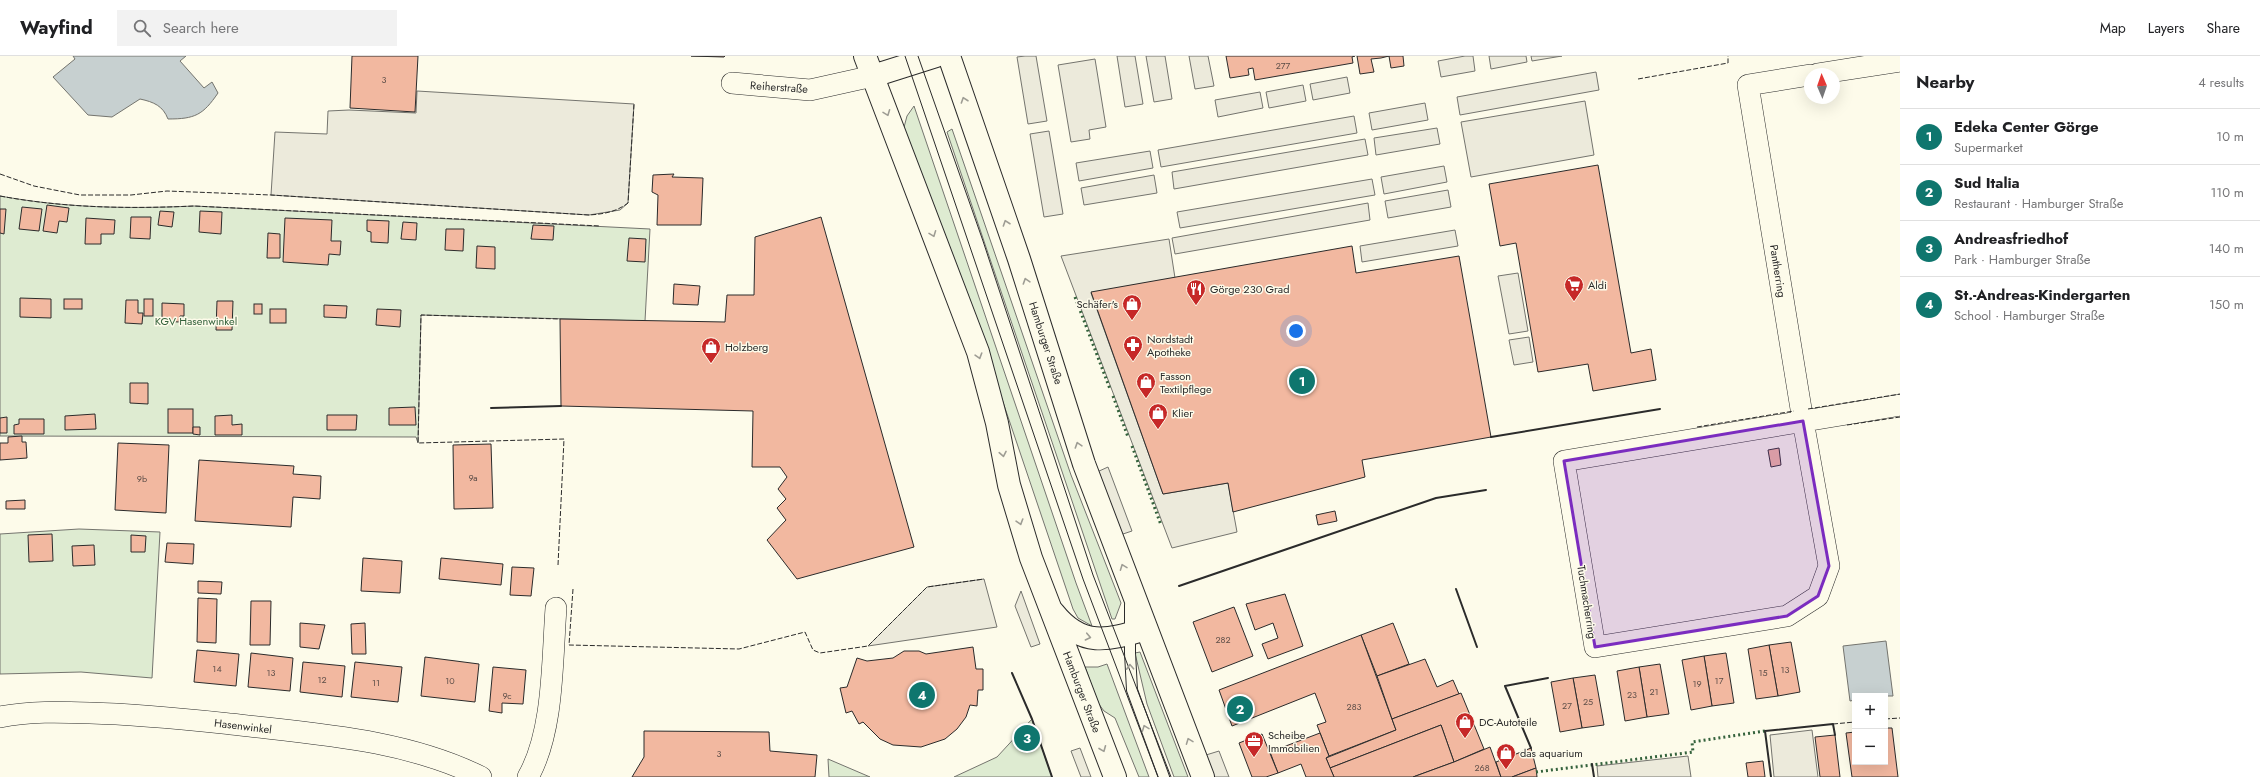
<!DOCTYPE html>
<meta charset="utf-8">
<style>
body{margin:0;font-family:Jost,sans-serif;background:#f2f2f2;color:#202124}
.controls{position:absolute;right:12px;bottom:12px;display:grid;overflow:hidden;border-radius:0px;box-shadow:0 4px 16px #0002}
.controls button{width:36px;height:36px;display:grid;place-items:center;padding:0;border:0;border-bottom:1px solid #e0e0e0;background:#fff;color:#202124;font:20px sans-serif}
.compass{position:absolute;left:1804px;top:12px;width:36px;height:36px;border-radius:50%;background:#fff;box-shadow:0 4px 16px #0002;rotate:358deg}
.you{position:absolute;left:1296px;top:275px;width:14px;height:14px;margin:-10px;border:3px solid #fff;border-radius:50%;background:#1a73e8;box-shadow:0 0 0 6px #1a73e833}
.badge{display:grid;place-items:center;width:26px;height:26px;border-radius:50%;background:#0f766e;color:#fff;font-size:13px;font-weight:700}
.pin{position:absolute;translate:-50% -50%;border:2px solid #fff;box-shadow:0 1px 4px #0006}
.list{margin:0;padding:0;list-style:none}
h2{display:flex;justify-content:space-between;align-items:center;height:52px;margin:0;padding:0 16px;font-size:17px}
h2 small{font-size:13px;font-weight:400;color:#757577}
.list li{display:grid;grid-template-columns:26px 1fr auto;gap:12px;align-items:center;box-sizing:border-box;height:56px;padding:0 16px;border-top:1px solid #e0e0e0}
.list b{display:block;font-size:15px;white-space:nowrap}
.list p{margin:0;font-size:13px;white-space:nowrap;color:#757577}
.list em{font-size:13px;font-style:normal;color:#757577}
.icon{flex:none;width:22px;height:22px;fill:none;stroke:currentColor;stroke-width:2;stroke-linecap:round;stroke-linejoin:round}
.map{position:relative;flex:none;width:1900px;height:721px;overflow:hidden}
header{display:flex;align-items:center;gap:24px;box-sizing:border-box;height:56px;padding:0 20px;background:#fff;border-bottom:1px solid #e0e0e0}
header strong{font-size:19px}
nav{display:flex;gap:22px;margin-inline-start:auto;font-size:14px}
.search{width:280px;height:36px;background:#f2f2f2;display:flex;align-items:center;gap:10px;box-sizing:border-box;padding:0 14px;border-radius:0px;color:#757577;font-size:15px}
main{display:flex}
aside{flex:1;background:#fff}
.map>svg:first-child{display:block}
</style>
<header>
<strong>Wayfind</strong>
<div class="search"><svg class="icon" aria-label="search" viewBox="0 0 24 24"><circle cx="10" cy="10" r="6"/><path d="M15 15l6 6"/></svg>Search here</div>
<nav><a>Map</a><a>Layers</a><a>Share</a></nav>
</header>
<main>
<div class="map">
<svg width="1900" height="721" viewBox="0 0 1900 721">
<rect width="100%" height="100%" fill="#fdfbea"/>
<g fill="#deebd1" stroke="#74746e">
<path d="M914,50L1076,527L1092,570L1078,562L1073,553L983,287L903,75L907,60Z"/>
<path d="M952,73L1071,419L1121,547L1115,563H1112L947,76Z"/>
<path d="M0,140C65,152 128,153 194,150L650,173L645,265L421,259L418,387L416,381L0,380Z"/>
<path d="M79,473L160,476L152,622L81,616L0,618V478Z"/>
<path d="M1140,596L1188,721H1174L1147,648L1135,597Z"/>
<path d="M1107,608L1149,721H1139L1115,662L1104,655L1098,647L1085,611H1098Z"/>
<path d="M1032,663L1052,721H954L997,701Z"/>
<path d="M828,703L870,721H829Z"/>
</g>
<g fill="#eceadb" stroke="#74746e">
<path d="M1025,0H1036L1047,65L1028,68L1017,1Z"/>
<path d="M1117,0H1135L1143,48L1125,51Z"/>
<path d="M1146,0H1165L1172,43L1154,46Z"/>
<path d="M1189,0H1208L1214,30L1195,33Z"/>
<path d="M1465,0H1473L1475,15L1441,21L1438,5Z"/>
<path d="M1489,0H1526L1527,6L1491,13Z"/>
<path d="M1531,0H1562L1532,5Z"/>
<path d="M1095,3L1106,71L1089,74L1090,83L1071,86L1058,9Z"/>
<path d="M1596,16L1599,34L1460,59L1457,41Z"/>
<path d="M1347,21L1350,37L1313,44L1310,28Z"/>
<path d="M1303,29L1306,45L1269,52L1266,36Z"/>
<path d="M417,35L634,48L628,147L620,154L589,159L271,139L275,76L327,78L328,55L349,54L416,57Z"/>
<path d="M1260,36L1263,52L1218,61L1215,44Z"/>
<path d="M1585,45L1594,99L1471,121L1461,66Z"/>
<path d="M1425,47L1428,64L1372,74L1369,57Z"/>
<path d="M1354,60L1357,77L1161,111L1158,94Z"/>
<path d="M1437,72L1440,88L1376,99L1374,82Z"/>
<path d="M1049,75L1063,158L1044,161L1030,78Z"/>
<path d="M1365,83L1368,99L1174,133L1172,116Z"/>
<path d="M1150,95L1153,112L1079,125L1076,107Z"/>
<path d="M1444,110L1447,126L1384,138L1381,121Z"/>
<path d="M1154,119L1157,137L1084,149L1081,132Z"/>
<path d="M1372,123L1375,139L1180,172L1177,156Z"/>
<path d="M1448,134L1451,151L1388,162L1385,145Z"/>
<path d="M1368,147L1370,164L1175,198L1172,182Z"/>
<path d="M1455,174L1458,190L1362,206L1360,190Z"/>
<path d="M1169,183L1175,222L1091,237L1163,438L1228,427L1237,476L1172,492L1061,200Z"/>
<path d="M1518,217L1528,275L1509,278L1498,220Z"/>
<path d="M1529,281L1533,306L1514,309L1509,284Z"/>
<path d="M1108,411L1132,475L1120,479L1097,416Z"/>
<path d="M984,523L997,571L868,590L927,531Z"/>
<path d="M1021,535L1040,588L1031,591L1015,550Z"/>
<path d="M1812,674L1818,721H1774L1770,679Z"/>
<path d="M1080,692L1091,721H1081L1071,695Z"/>
<path d="M1219,695L1229,721H1214L1206,699Z"/>
<path d="M1688,700L1691,721H1598L1597,710Z"/>
</g>
<g fill="#c7d0d0" stroke="#74746e">
<path d="M73,0H186L180,5L204,32L212,26L218,37C203,59 195,63 168,63C163,50 154,46 140,43L112,61L88,59L53,21L75,3Z"/>
<path d="M1886,585L1893,640H1855V644L1850,645L1843,590Z"/>
</g>
<g fill="#f2b8a0" stroke="#2b2b2b">
<path d="M352,0H418L415,56L350,52Z"/>
<path d="M691,0H725L724,1Z"/>
<path d="M1226,0H1355L1352,1L1353,7L1255,24L1253,12L1248,13L1249,19L1230,22Z"/>
<path d="M1357,0H1403L1404,10L1391,12L1389,0L1381,2L1371,3L1374,16L1360,18Z"/>
<path d="M1598,109L1631,297L1651,293L1656,324L1593,335L1588,308L1538,316L1516,187L1500,190L1489,128Z"/>
<path d="M674,118L672,121L703,122L701,169H657L658,139L652,136L653,119Z"/>
<path d="M47,149L69,152L67,166L59,165L57,177L43,175Z"/>
<path d="M22,151L42,153L39,175L19,173Z"/>
<path d="M0,153H6L4,178L0,177Z"/>
<path d="M160,155L174,156L172,171L158,169Z"/>
<path d="M200,155L222,156L221,178L199,176Z"/>
<path d="M131,161H151L150,183L130,182Z"/>
<path d="M821,161L914,491L797,523L767,484L786,464L777,452L786,443L778,433L787,421L780,411H752L753,355L561,350L560,263L725,266L727,239H754L755,181Z"/>
<path d="M86,162L115,164L114,178H101V188H85Z"/>
<path d="M285,162L332,164L331,185H341L340,199L329,198L328,209L283,206Z"/>
<path d="M367,164L389,165L388,187L371,186V176L367,175Z"/>
<path d="M403,166L417,167L416,184L401,183Z"/>
<path d="M533,169L554,170L553,184L531,183Z"/>
<path d="M446,173H464L463,195L445,194Z"/>
<path d="M268,177L280,178V202H267Z"/>
<path d="M629,182L646,183L645,206L627,205Z"/>
<path d="M477,190L495,191V213L476,212Z"/>
<path d="M1352,190L1356,217L1459,200L1491,381L1362,404L1365,421L1233,456L1228,427L1163,438L1091,236Z"/>
<path d="M674,228L700,230L698,249L673,248Z"/>
<path d="M20,242L51,243V262L20,261Z"/>
<rect x="64" y="243" width="18" height="10"/>
<rect x="144" y="243" width="9" height="17"/>
<path d="M126,244H138V257H143L142,268L125,267Z"/>
<path d="M217,245H233L232,274H216Z"/>
<path d="M162,247L184,248V260H180L179,266L162,265Z"/>
<rect x="254" y="248" width="8" height="10"/>
<path d="M324,249L347,250L346,262L324,261Z"/>
<rect x="270" y="253" width="16" height="14"/>
<path d="M377,253L401,254L400,271L376,269Z"/>
<path d="M130,327H148V348L130,347Z"/>
<path d="M415,351L416,369H389V352Z"/>
<rect x="168" y="353" width="25" height="24"/>
<path d="M95,358L96,373L65,374V360Z"/>
<path d="M232,359V369L242,368V379H215V360Z"/>
<path d="M327,359H357L356,374H327Z"/>
<path d="M7,361V377H0V362Z"/>
<path d="M19,363H44V378H14V369L19,368Z"/>
<path d="M193,371H200V379L193,378Z"/>
<path d="M22,380V386H26L27,402L0,404V387H8V381Z"/>
<path d="M118,387L169,389L166,457L115,454Z"/>
<path d="M491,388L493,452L454,453L453,389Z"/>
<path d="M1779,392L1781,409L1771,411L1768,394Z"/>
<path d="M199,404L294,410L293,418L321,420L320,443L293,441L291,471L195,465Z"/>
<path d="M25,444V453H6V445Z"/>
<path d="M1335,455L1337,465L1318,469L1316,459Z"/>
<path d="M52,478L53,505L29,506L28,479Z"/>
<path d="M131,479L146,480L145,496H131Z"/>
<path d="M167,487L194,488L193,508L165,506Z"/>
<path d="M94,489L95,509L73,510L72,490Z"/>
<path d="M363,502L402,505L400,537L361,535Z"/>
<path d="M441,502L503,508L501,529L439,523Z"/>
<path d="M512,511L534,512L531,540L510,539Z"/>
<path d="M198,525L222,526L221,538L198,537Z"/>
<path d="M1285,538L1303,590L1268,603L1262,588L1278,582L1273,567L1255,574L1246,548Z"/>
<path d="M198,542L217,543L216,587L197,586Z"/>
<path d="M251,545H271L270,589H250Z"/>
<path d="M1234,551L1253,600L1212,616L1193,566Z"/>
<path d="M300,567L325,569L319,593L300,591Z"/>
<path d="M365,567L366,598H352L351,568Z"/>
<path d="M1393,567L1409,608L1377,620L1361,579Z"/>
<path d="M1361,579L1396,674L1329,700L1317,669L1326,666L1315,637L1232,670L1219,634Z"/>
<path d="M1791,586L1800,636L1778,640L1769,589Z"/>
<path d="M1769,589L1778,640L1756,643L1748,593Z"/>
<path d="M973,591L976,613H983V634H978L977,650L970,649L966,661L957,673L945,683L921,691L893,689L880,683L863,666L859,668L852,655L846,657L840,632L847,631L857,602L867,605L893,602L904,595H919L926,598Z"/>
<path d="M197,594L239,598L236,630L194,626Z"/>
<path d="M251,597L293,602L290,635L248,631Z"/>
<path d="M1726,597L1734,647L1712,650L1704,600Z"/>
<path d="M1704,600L1712,650L1691,654L1682,604Z"/>
<path d="M425,601L479,608L475,646L421,640Z"/>
<path d="M1425,603L1437,631L1453,624L1459,638L1392,663L1377,620Z"/>
<path d="M303,606L345,610L342,641L300,636Z"/>
<path d="M355,606L402,611L398,646L351,641Z"/>
<path d="M1660,608L1669,658L1647,661L1639,611Z"/>
<path d="M493,611L526,614L523,648L502,647V657L489,655Z"/>
<path d="M1639,611L1647,661L1625,665L1617,615Z"/>
<path d="M1595,619L1604,669L1582,672L1573,622Z"/>
<path d="M1573,622L1582,672L1560,676L1551,626Z"/>
<path d="M1461,637L1484,693L1454,706L1441,669L1330,712L1326,702L1396,674L1392,663Z"/>
<path d="M1441,669L1454,706L1413,721H1334L1330,712Z"/>
<path d="M1885,672H1892L1898,721H1852L1846,677L1855,676V706H1885Z"/>
<path d="M644,675L769,676L770,695L817,699L815,721H632L644,701Z"/>
<path d="M1320,677L1329,700L1326,702L1334,721H1306L1301,708L1278,717L1270,696Z"/>
<path d="M1262,678L1278,717L1266,721H1252L1239,687Z"/>
<path d="M1835,679L1840,721H1820L1815,681Z"/>
<path d="M1490,691L1501,721H1413L1454,706Z"/>
<path d="M1531,692L1536,712L1512,721H1501L1496,706Z"/>
<path d="M1763,705L1765,721H1748L1746,707Z"/>
<path d="M1536,712L1537,721H1512Z"/>
</g>
<g fill="none" stroke-linecap="round" stroke-linejoin="round">
<g stroke="#2b2b2b" stroke-width="12">
<path id="lane" d="M1130,549V597L1132,634L1164,721"/>
</g>
<g stroke="#2b2b2b" stroke-width="22">
<g id="street">
<path d="M1817,18L1900,5"/>
<path d="M1810,19L1748,29L1803,365L1829,510L1818,540L1787,560L1595,591L1564,405L1900,349"/>
<path d="M732,27L810,34L873,20"/>
<path d="M0,661C29,655 60,656 90,657C138,658 184,663 231,668C315,678 405,683 481,721"/>
<path d="M528,721C554,675 552,605 556,552"/>
</g>
</g>
<g stroke="#2b2b2b" stroke-width="24">
<g id="primary">
<path d="M865,0L978,296L997,367L1009,429L1031,502L1115,721"/>
<path d="M949,0L1019,203L1084,408L1203,721"/>
<path d="M873,20L936,0"/>
<path d="M1054,557C1082,592 1108,584 1146,573"/>
</g>
</g>
<use href="#lane" stroke="#fdfbea" stroke-width="10"/>
<use href="#street" stroke="#fdfbea" stroke-width="21"/>
<use href="#primary" stroke="#fdfbea" stroke-width="22"/>
<g stroke="#2b2b2b" stroke-width="1">
<path d="M905,0L1083,523L1158,721"/>
<path d="M918,0L983,185L1093,519L1171,721"/>
</g>
<g stroke="#34623c" stroke-width="3" stroke-dasharray="2 3" stroke-linecap="butt">
<path d="M1075,241L1110,333"/>
<path d="M1113,340L1128,381"/>
<path d="M1132,390L1161,469"/>
<path d="M1536,716L1693,696L1692,686L1765,675"/>
</g>
<g stroke="#2b2b2b" stroke-width="1" stroke-dasharray="5 2" stroke-linecap="butt">
<path d="M1638,23L1728,7V0"/>
<path d="M0,118L34,130L80,139H131L167,135L271,139L589,159C604,158 616,156 628,147L634,48"/>
<path d="M0,140C65,152 128,153 194,150L600,170"/>
<path d="M1808,353L1900,338"/>
<path d="M1847,369L1900,361"/>
<path d="M1697,371L1794,355"/>
<path d="M558,509L564,383L418,387L421,259L560,263"/>
<path d="M573,533L569,589L739,593L805,576L813,594L820,597L868,590L927,531L984,523"/>
<path d="M1885,663L1900,662"/>
<path d="M1833,668L1855,666"/>
</g>
<g stroke="#2b2b2b" stroke-width="2">
<path d="M491,352L561,350"/>
<path d="M1491,381L1660,353"/>
<path d="M1179,530L1436,442L1486,434"/>
<path d="M1456,533L1477,591"/>
<path d="M1012,617L1032,663L1052,721"/>
<path d="M1531,692L1505,630L1548,622"/>
<path d="M1592,708L1594,721"/>
<path d="M1771,721L1765,675L1833,668L1835,679"/>
</g>
</g>
<defs><path id="oneway-chevron" d="M-2-3.5L2.5 0L-2 3.5" fill="none" stroke-width="1.6" stroke-linecap="round" stroke-linejoin="round"/></defs>
<g stroke="#9e9d94">
<use href="#oneway-chevron" transform="translate(964 44) rotate(-109)"/>
<use href="#oneway-chevron" transform="translate(887 57) rotate(69)"/>
<use href="#oneway-chevron" transform="translate(1006 167) rotate(-109)"/>
<use href="#oneway-chevron" transform="translate(933 178) rotate(69)"/>
<use href="#oneway-chevron" transform="translate(1026 225) rotate(-108)"/>
<use href="#oneway-chevron" transform="translate(979 300) rotate(73)"/>
<use href="#oneway-chevron" transform="translate(1078 389) rotate(-108)"/>
<use href="#oneway-chevron" transform="translate(1003 398) rotate(79)"/>
<use href="#oneway-chevron" transform="translate(1020 466) rotate(73)"/>
<use href="#oneway-chevron" transform="translate(1123 511) rotate(-111)"/>
<use href="#oneway-chevron" transform="translate(1088 581) rotate(12)"/>
<use href="#oneway-chevron" transform="translate(1130 611) rotate(-93)"/>
<use href="#oneway-chevron" transform="translate(1145 672) rotate(-111)"/>
<use href="#oneway-chevron" transform="translate(1189 685) rotate(-111)"/>
<use href="#oneway-chevron" transform="translate(1103 693) rotate(68)"/>
</g>
<path fill="#7b2cbf" fill-opacity="0.2" stroke="#7b2cbf" stroke-width="3" stroke-linejoin="round" d="M1803,365L1829,510L1818,540L1787,560L1595,591L1564,405Z"/>
<defs>
<g id="supermarket-pin" transform="scale(1)"><path d="M0 17L-7.5 6A9.5 9.5 0 1 1 7.5 6Z" fill="#c62828" stroke="#fdfbea"/><path d="M-6-5.5h2.5l.6 2H6L4.5 2H-2.5L-4.4-4H-6ZM-1.5 3.2a1.3 1.3 0 1 0 .1 0ZM3 3.2a1.3 1.3 0 1 0 .1 0Z" fill="#fff"/></g>
<g id="restaurant-pin" transform="scale(1)"><path d="M0 17L-7.5 6A9.5 9.5 0 1 1 7.5 6Z" fill="#c62828" stroke="#fdfbea"/><path d="M-5-6h1v4h1v-4h1v4h1v-4h1v5L-1.5 .5V6h-2V.5L-5-1ZM5-6V6H3V1.5H1.5Q1.5-4 5-6Z" fill="#fff"/></g>
<g id="shop-pin" transform="scale(1)"><path d="M0 17L-7.5 6A9.5 9.5 0 1 1 7.5 6Z" fill="#c62828" stroke="#fdfbea"/><path d="M-5-2.5h2.3a2.7 3.5 0 0 1 5.4 0H5L5.5 6h-11ZM-1.5-2.5h3a1.5 2.3 0 0 0-3 0Z" fill="#fff"/></g>
<g id="pharmacy-pin" transform="scale(1)"><path d="M0 17L-7.5 6A9.5 9.5 0 1 1 7.5 6Z" fill="#c62828" stroke="#fdfbea"/><path d="M-2-6h4v4h4v4h-4v4h-4v-4h-4v-4h4Z" fill="#fff"/></g>
<g id="office-pin" transform="scale(1)"><path d="M0 17L-7.5 6A9.5 9.5 0 1 1 7.5 6Z" fill="#c62828" stroke="#fdfbea"/><path d="M-6-3h4V-5.5h4V-3h4V5H-6ZM-1-4.5V-3h2v-1.5ZM-6 0V1H6V0Z" fill="#fff"/></g>
</defs>
<g fill-rule="evenodd">
<use href="#supermarket-pin" x="1574" y="229"/>
<use href="#restaurant-pin" x="1196" y="233"/>
<use href="#shop-pin" x="1132" y="248"/>
<use href="#pharmacy-pin" x="1133" y="289"/>
<use href="#shop-pin" x="711" y="291"/>
<use href="#shop-pin" x="1146" y="326"/>
<use href="#shop-pin" x="1158" y="357"/>
<use href="#shop-pin" x="1465" y="666"/>
<use href="#office-pin" x="1254" y="685"/>
<use href="#shop-pin" x="1506" y="697"/>
</g>
<g text-anchor="middle" dominant-baseline="central" stroke-width="3" stroke-linejoin="round" paint-order="stroke">
<g font-size="9" fill="#5d4e48">
<text x="1283" y="9">277</text>
<text x="384" y="23">3</text>
<text x="473" y="421">9a</text>
<text x="142" y="422">9b</text>
<text x="1223" y="583">282</text>
<text x="217" y="612">14</text>
<text x="1785" y="613">13</text>
<text x="271" y="616">13</text>
<text x="1763" y="616">15</text>
<text x="322" y="623">12</text>
<text x="450" y="624">10</text>
<text x="1719" y="624">17</text>
<text x="376" y="626">11</text>
<text x="1697" y="627">19</text>
<text x="1654" y="635">21</text>
<text x="1632" y="638">23</text>
<text x="507" y="639">9c</text>
<text x="1588" y="645">25</text>
<text x="1567" y="649">27</text>
<text x="1354" y="650">283</text>
<text x="719" y="697">3</text>
<text x="1482" y="711">268</text>
</g>
<g font-size="11" fill="#2b2b2b" stroke="#fdfbea">
<text transform="translate(779 31) rotate(4)">Reiherstraße</text>
<text transform="translate(1778 215) rotate(81)">Pantherring</text>
<text transform="translate(1046 287) rotate(72)">Hamburger Straße</text>
<text transform="translate(1587 546) rotate(81)">Tuchmacherring</text>
<text transform="translate(1082 636) rotate(69)">Hamburger Straße</text>
<text transform="translate(243 670) rotate(7)">Hasenwinkel</text>
</g>
<g font-size="11" fill="#2b2b2b" stroke="#fdfbea" text-anchor="start">
<text x="1588" y="229">Aldi</text>
<text x="1210" y="233">Görge 230 Grad</text>
<text x="1118" y="248" text-anchor="end">Schäfer's</text>
<text x="1147" y="283">Nordstadt<tspan x="1147" dy="13">Apotheke</tspan></text>
<text x="725" y="291">Holzberg</text>
<text x="1160" y="320">Fasson<tspan x="1160" dy="13">Textilpflege</tspan></text>
<text x="1172" y="357">Klier</text>
<text x="1479" y="666">DC-Autoteile</text>
<text x="1268" y="679">Scheibe<tspan x="1268" dy="13">Immobilien</tspan></text>
<text x="1520" y="697">das aquarium</text>
</g>
<g font-size="11" fill="#34623c" stroke="#fdfbea">
<text x="196" y="265">KGV Hasenwinkel</text>
</g>
</g>
</svg>
<div class="controls">
<button>+</button>
<button>−</button>
</div>
<svg class="compass" viewBox="-18 -18 36 36"><path d="M0-13l5 13h-10z" fill="#e53935"/><path d="M0 13l5-13h-10z" fill="#757577"/></svg>
<div class="you"></div>
<div class="pin badge" style="left:1302px;top:325px">1</div>
<div class="pin badge" style="left:1240px;top:653px">2</div>
<div class="pin badge" style="left:1027px;top:682px">3</div>
<div class="pin badge" style="left:922px;top:639px">4</div>
</div>
<aside>
<h2>Nearby<small>4 results</small></h2>
<ul class="list">
<li><span class="badge">1</span><div><b>Edeka Center Görge</b><p>Supermarket</p></div><em>10 m</em></li>
<li><span class="badge">2</span><div><b>Sud Italia</b><p>Restaurant · Hamburger Straße</p></div><em>110 m</em></li>
<li><span class="badge">3</span><div><b>Andreasfriedhof</b><p>Park · Hamburger Straße</p></div><em>140 m</em></li>
<li><span class="badge">4</span><div><b>St.-Andreas-Kindergarten</b><p>School · Hamburger Straße</p></div><em>150 m</em></li>
</ul>
</aside>
</main>
